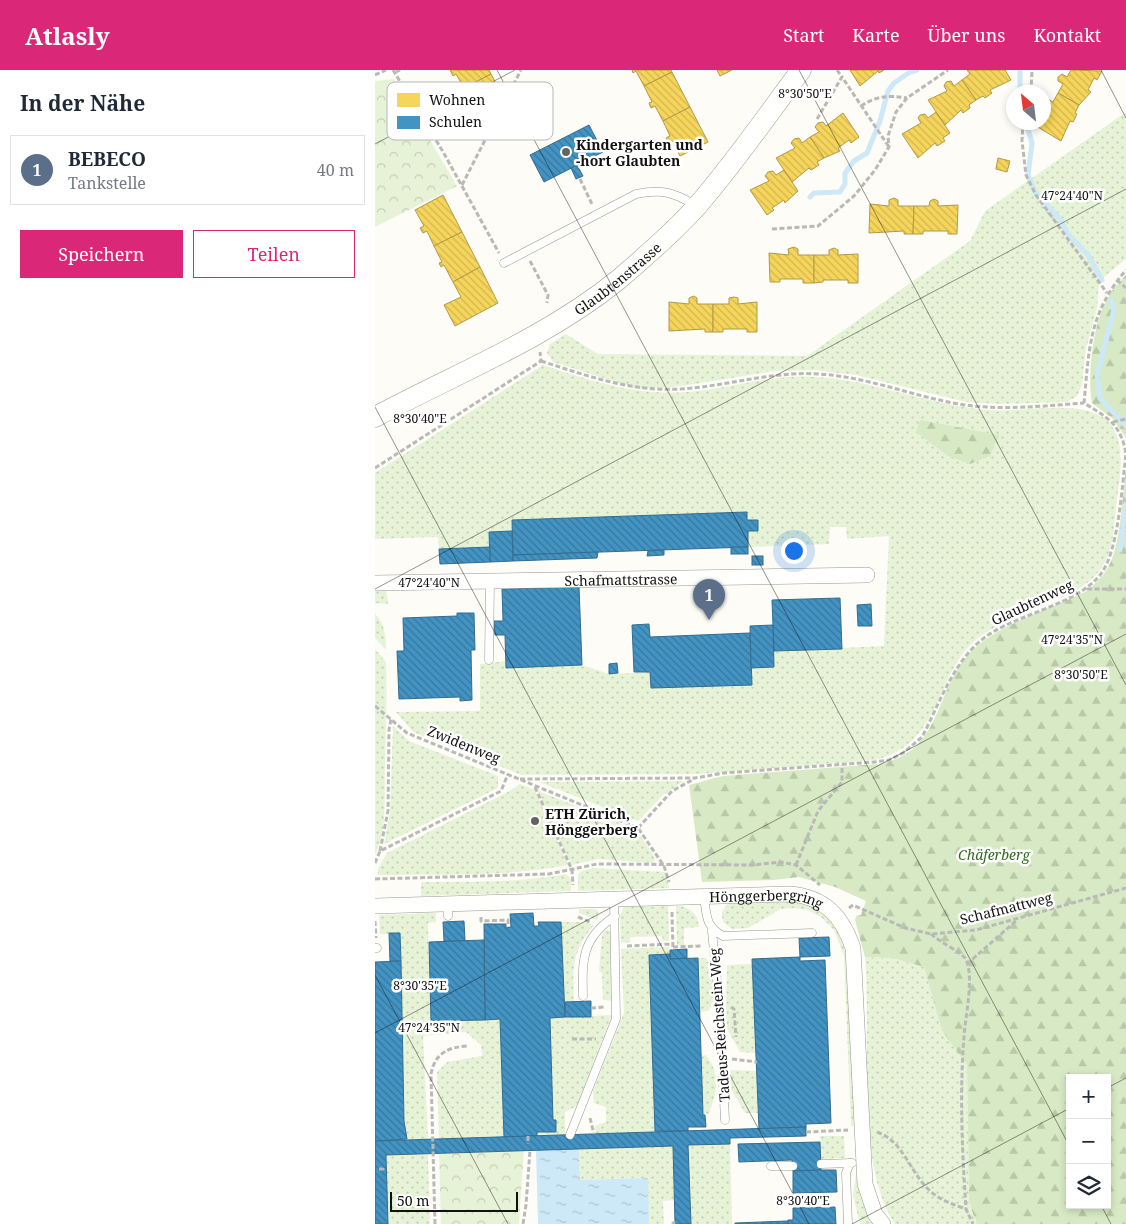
<!DOCTYPE html>
<html lang="de">
<meta charset="utf-8">
<style>
body{margin:0;font-family:"Noto Serif",serif;background:#f6f6f7;color:#1f2937}
.controls{position:absolute;right:15px;bottom:15px;display:grid;overflow:hidden;border-radius:0px;box-shadow:0 2px 8px #0003}
.controls button{width:45px;height:45px;display:grid;place-items:center;padding:0;border:0;border-bottom:1px solid #e0e1e3;background:#fff;color:#1f2937;font:25px sans-serif}
.compass{position:absolute;left:631px;top:15px;width:45px;height:45px;border-radius:50%;background:#fff;box-shadow:0 2px 8px #0003;rotate:332deg}
.scale{position:absolute;left:15px;bottom:12px;width:128px;box-sizing:border-box;padding-left:5px;border:2px solid #111;border-top:0;font-size:14px;line-height:18px;white-space:nowrap;color:#111;-webkit-text-stroke:4px #fff;paint-order:stroke}
.you{position:absolute;left:418px;top:480px;width:18px;height:18px;margin:-12px;border:4px solid #fff;border-radius:50%;background:#1a73e8;box-shadow:0 0 0 8px #1a73e833}
.badge{display:grid;place-items:center;width:32px;height:32px;border-radius:50%;background:#db2777;color:#fff;font-size:16px;font-weight:700}
.pin{position:absolute;translate:-50% -41px;filter:drop-shadow(0 1px 2px #0008)}
.pin::after{content:'';position:absolute;top:26px;width:18px;height:15px;background:inherit;clip-path:polygon(0 0,100% 0,50% 100%)}
.list{margin:0;padding:0;list-style:none}
h2{display:flex;justify-content:space-between;align-items:center;height:65px;margin:0;padding:0 20px;font-size:21px}
h2 small{font-size:16px;font-weight:400;color:#747a83}
.list li{display:grid;grid-template-columns:32px 1fr auto;gap:15px;align-items:center;box-sizing:border-box;height:70px;margin:0 10px 10px;padding:0 10px;border:1px solid #e0e1e3;border-radius:0px}
.list b{display:block;font-size:19px;white-space:nowrap}
.list p{margin:0;font-size:16px;white-space:nowrap;color:#747a83}
.list em{font-size:16px;font-style:normal;color:#747a83}
.actions{display:flex;gap:10px;padding:15px 20px}
.actions a{flex:1;padding:11px 0;border:1px solid #db2777;border-radius:0px;text-align:center;font-size:18px;color:#db2777}
.actions .main{background:#db2777;color:#fff}
.icon{flex:none;width:28px;height:28px;fill:none;stroke:currentColor;stroke-width:2;stroke-linecap:round;stroke-linejoin:round}
.map{position:relative;flex:none;width:751px;height:1154px;overflow:hidden}
header{display:flex;align-items:center;gap:30px;box-sizing:border-box;height:70px;padding:0 25px;background:#db2777;color:#fff}
header strong{font-size:24px}
nav{display:flex;gap:28px;margin-inline-start:auto;font-size:18px}
main{display:flex}
aside{flex:1;background:#fff}
.map>svg:first-child{display:block}
</style>
<header>
<strong>Atlasly</strong>
<nav><a>Start</a><a>Karte</a><a>Über uns</a><a>Kontakt</a></nav>
</header>
<main>
<aside>
<h2>In der Nähe<small></small></h2>
<ul class="list">
<li><span class="badge" style="background:#5c6f8a">1</span><div><b>BEBECO</b><p>Tankstelle</p></div><em>40 m</em></li>
</ul>
<div class="actions"><a class="main">Speichern</a><a>Teilen</a></div>
</aside>
<div class="map">
<svg width="751" height="1154" viewBox="0 0 751 1154">
<defs>
<pattern id="grass-dots" width="8" height="8" patternUnits="userSpaceOnUse" patternTransform="scale(1.25)"><rect width="8" height="8" fill="#e7f3d7"/><path d="M2 2h.1M6 6h.1" fill="none" stroke="#c5cfb8" stroke-width="1.8" stroke-linecap="round"/></pattern>
<pattern id="forest-firs" width="22" height="20" patternUnits="userSpaceOnUse" patternTransform="scale(1.25)"><rect width="22" height="20" fill="#d8eac5"/><path d="M5 1l3.5 6h-7zM16 11l3.5 6h-7z" fill="#b8c8a8"/></pattern>
<pattern id="park-crowns" width="20" height="18" patternUnits="userSpaceOnUse" patternTransform="scale(1.25)"><rect width="20" height="18" fill="#e7f3d7"/><path d="M2 6a3 3 0 1 1 6 0M12 15a3 3 0 1 1 6 0" fill="none" stroke="#c5cfb8"/></pattern>
<pattern id="water-ripples" width="26" height="14" patternUnits="userSpaceOnUse" patternTransform="scale(1.25)"><rect width="26" height="14" fill="#cde8f7"/><path d="M2 4q2-2 4 0t4 0M15 11q2-2 4 0t4 0" fill="none" stroke="#afc6d3"/></pattern>
<pattern id="homes-back-hatch" width="6" height="6" patternUnits="userSpaceOnUse" patternTransform="scale(1.25)"><rect width="6" height="6" fill="#f6d55c"/><path d="M-1 5l2 2M0 0l6 6M5-1l2 2" fill="none" stroke="#d2b64f"/></pattern>
<pattern id="schools-back-hatch" width="6" height="6" patternUnits="userSpaceOnUse" patternTransform="scale(1.25)"><rect width="6" height="6" fill="#4393c3"/><path d="M-1 5l2 2M0 0l6 6M5-1l2 2" fill="none" stroke="#37779d"/></pattern>
</defs>
<rect width="100%" height="100%" fill="#fdfcf7"/>
<g fill="url(#grass-dots)">
<path d="M751,42V189L724,211L722,239L711,278L707,315L702,326L692,332L624,334L591,332L481,305L439,300L399,301L307,316L263,319L178,292L172,283L175,274L191,264L223,284L432,286L595,171L610,141Z"/>
<path d="M168,295C213,310 262,326 311,322C354,319 396,304 440,307C500,310 555,336 615,340C649,343 704,328 732,350C751,370 746,402 742,429C739,448 740,472 731,490C716,522 679,529 649,542C638,547 628,554 617,559C555,591 575,672 500,690L324,704L147,705L38,662L21,642L105,641V594L131,591V598L207,595L234,604L275,602L276,618L377,615L376,598L399,597V581L509,576L514,466L472,469L471,457H455L454,474L373,477V461H383V450H372V442L137,450V461L114,462L115,477L64,479L63,467L0,469V403Z"/>
<path d="M0,520H11L13,534L0,533Z"/>
<path d="M0,544C10,552 11,569 11,580L0,568Z"/>
<path d="M0,579L11,592C12,627 11,661 10,697C9,724 13,760 0,785Z"/>
<path d="M18,656L34,671L123,706V718L9,774L15,743Z"/>
<path d="M309,711L287,726L263,751L164,712Z"/>
<path d="M145,714L160,720L193,795C132,807 66,804 3,805V799L12,783L131,723Z"/>
<path d="M163,721L255,757L265,765L280,788L278,793L224,789L196,795Z"/>
<path d="M219,798L290,802L294,818L203,821V805L206,801Z"/>
<path d="M191,804L196,809V821L46,826V812C94,812 144,813 191,804Z"/>
<path d="M419,832L443,839L457,851L470,877L474,906L479,1056H476L469,886L459,860L446,847L432,840L420,838L406,839L373,858L357,859L349,853L347,847V842L352,834Z"/>
<path d="M293,836L294,871H288L287,866L255,867V872L246,873L245,845L249,837Z"/>
<path d="M301,836C314,836 323,843 324,857L309,858V875H302Z"/>
<path d="M204,839H221L224,845L222,850L204,843Z"/>
<path d="M61,843V852L53,853L56,951L125,949L129,1067L64,1069L62,1002L72,992L107,986L106,975L91,962L48,966L53,1069H32L29,1051L26,891H15L14,864H5L4,845Z"/>
<path d="M186,852H209L219,855C196,882 198,898 199,932H188Z"/>
<path d="M233,860L236,863L238,931L228,930L227,903L224,901L227,866L229,861Z"/>
<path d="M294,877L295,884L275,885L280,1061L221,1064L220,1056L231,1052V1037L219,1033L218,1021L249,943L246,879Z"/>
<path d="M490,887L517,888L549,897L567,961L592,995L594,1130L598,1144L603,1154H520C479,1095 497,960 490,887Z"/>
<path d="M323,888H331L337,901L338,935L333,941L325,942Z"/>
<path d="M378,894L381,983L365,982L351,957L352,895Z"/>
<path d="M237,945L202,1036L190,1042V1065L162,1066V1062L181,1061V1050H178L175,948Z"/>
<path d="M331,985C347,1007 342,1020 334,1044L328,1045L326,986Z"/>
<path d="M354,1000L382,1001L384,1043H370L354,1016Z"/>
<path d="M445,1066H469L470,1088L446,1089Z"/>
<path d="M355,1074L357,1154H316L313,1075Z"/>
<path d="M298,1076L299,1130L288,1131L289,1154H274L272,1108L205,1110L204,1078Z"/>
<path d="M53,1084L55,1154H13L11,1085Z"/>
<path d="M481,1104L486,1128L498,1154H485L478,1125Z"/>
</g>
<g fill="url(#forest-firs)" fill-rule="evenodd">
<path d="M751,205V368L738,349L717,333C712,304 718,251 734,226C738,218 745,212 751,205Z"/>
<path d="M545,350L624,365L615,386L595,394L573,386L541,362Z"/>
<path d="M751,400V1154H603L598,1144L594,1130L592,995L567,961L549,897L517,888L490,887L480,850L481,846L486,845L491,831L460,817L424,807L398,810L327,812L314,715L348,706L503,694C570,683 558,616 599,579C625,554 678,538 712,521C719,514 727,508 732,499C746,478 747,426 751,400ZM695,1008H732V1135H695Z"/>
</g>
<g fill="url(#park-crowns)">
<path d="M19,9L82,116L0,157V11Z"/>
<path d="M149,1080L144,1154H66L64,1083Z"/>
</g>
<path fill="url(#water-ripples)" d="M204,1078L205,1110L273,1108L274,1154H163L161,1080Z"/>
<g fill="url(#homes-back-hatch)" stroke="#b19a46">
<path d="M75,0H114L116,4L89,18L81,4L78,6Z"/>
<path d="M257,0H296L297,2L269,16L261,1L258,3Z"/>
<path d="M342,0H357L345,6Z"/>
<path d="M475,0H509L504,3L503,1L485,16Z"/>
<path d="M592,0H630L636,10L615,20L617,23L610,28L608,26L601,30L587,10L595,4Z"/>
<path d="M696,0L727,1L722,10L719,8L713,20L716,22L704,35L683,23L688,14L683,11V7L687,4L692,7Z"/>
<path d="M297,2L315,37L288,51L280,36L276,38L274,33L277,32L269,16Z"/>
<path d="M116,4L135,40L107,54L99,38L95,40L93,35L96,33L89,18Z"/>
<path d="M587,10L601,30L594,35L595,38L588,43L586,40L570,55L553,30L572,21L569,16L571,12L576,11L579,16Z"/>
<path d="M683,23L704,35L700,43L702,44L698,52L695,51L686,71L661,56L663,52H668L674,39L669,36V32L673,29L678,32Z"/>
<path d="M315,37L333,72L305,86L298,71L294,73L291,68L295,66L288,51Z"/>
<path d="M561,42L575,63L568,68L570,71L562,76L560,73L543,88L527,64L546,53L543,48L545,45L550,44L553,48Z"/>
<path d="M468,43L484,67L476,73L474,70L463,78L465,81L449,88L435,67L444,62L440,57L443,53L448,52L451,56Z"/>
<path d="M435,67L449,88L442,92L444,95L436,100L434,98L417,112L401,88L420,78L416,73L419,69L424,68L427,73Z"/>
<path d="M623,88L635,91L632,102L621,99Z"/>
<path d="M409,100L423,121L410,133L409,130L397,138L399,140L392,145L375,120L394,111L390,106L393,102L398,101L401,105Z"/>
<path d="M68,125L87,162L59,176L52,161L48,163L45,158L49,156L40,140Z"/>
<path d="M519,128L523,130V136H539L538,164H529V161L494,163L495,134L514,136V130Z"/>
<path d="M559,129L563,131V136L583,135L582,164H573V161H548V164H538L539,136H554L555,131Z"/>
<path d="M87,162L105,197L78,212L69,195L66,197L64,193L67,192L59,176Z"/>
<path d="M419,177L423,179V185H439V213H428V209H405V212H395L394,183L414,185L413,179Z"/>
<path d="M459,178L463,180V185L483,184V213H473V210H448V212L439,213V185H454V180Z"/>
<path d="M105,197L123,233L80,256L69,235L86,227L78,212Z"/>
<path d="M319,226L322,228V234H338V262H330V259L294,261V232L314,234V228Z"/>
<path d="M359,227L363,228V234L382,232V262H372V259H348V262H338V234H354V228Z"/>
</g>
<g fill="url(#schools-back-hatch)" stroke="#346c8e">
<path d="M214,55L228,82L169,112L155,85Z"/>
<path d="M202,95L208,106L201,109L196,98Z"/>
<path d="M372,442V450H383V461H373V477L138,485L137,450Z"/>
<path d="M137,461L138,491L115,492L114,462Z"/>
<path d="M115,477V492L65,494L64,479Z"/>
<rect x="356" y="477" width="17" height="7"/>
<path d="M289,480V485L272,486L273,481Z"/>
<path d="M223,482L222,488L138,491V485Z"/>
<rect x="377" y="486" width="11" height="9"/>
<path d="M204,517L207,595L131,598L130,565H120L119,551H128L127,519Z"/>
<path d="M465,528L467,579L399,581L397,530Z"/>
<path d="M496,534L497,556H483L482,535Z"/>
<path d="M82,543H99L100,580H96L97,630L85,631V627L24,629L22,581H29L28,548L82,546Z"/>
<path d="M274,554L275,567L375,563L377,615L276,618L275,602H259L257,555Z"/>
<path d="M398,555L399,597L376,598L375,556Z"/>
<path d="M242,593L243,603L234,604V594Z"/>
<path d="M158,843L159,856H164L163,852H186L190,947L175,948L178,1050H181V1062H162V1066L129,1067L125,949L110,950L109,854H131V858L136,857L135,844Z"/>
<path d="M89,851L90,871H69L68,852Z"/>
<path d="M14,863H25L26,891H15Z"/>
<path d="M454,867L455,886L425,887L424,868Z"/>
<path d="M109,870L110,950L56,951L54,872Z"/>
<path d="M312,879V888L295,889V880Z"/>
<path d="M295,884V889L323,888L328,1045H330L331,1057H313V1061H280L274,885Z"/>
<path d="M425,887V891L450,890L456,1053L431,1054V1057L384,1059L377,889Z"/>
<path d="M26,891L29,1051L32,1069L0,1071V892Z"/>
<path d="M216,931V947H190V932Z"/>
<path d="M431,1057V1066L355,1068V1074L313,1075L316,1154H300L298,1076L11,1085L13,1154H0V1071Z"/>
<path d="M445,1072L446,1100L418,1101L417,1090L364,1092L363,1074Z"/>
<path d="M446,1100H461L462,1122L418,1123V1101Z"/>
<path d="M460,1137L461,1154H413V1150H418V1138Z"/>
<path d="M413,1151V1154H360V1153Z"/>
</g>
<g fill="none" stroke-linecap="round" stroke-linejoin="round">
<g stroke="#cde8f7" stroke-width="5">
<path d="M645,0V22"/>
<path d="M651,52L657,73L653,105L660,122L686,150L693,164L713,185L727,210"/>
<path d="M435,127L439,123L465,122L470,114V103L479,91L492,83L505,51L513,21L519,13L535,2L542,0"/>
<path d="M736,230L739,240L722,305L725,328L751,356"/>
<path d="M745,480L751,434"/>
</g>
<g stroke="#979795" stroke-width="9">
<g id="service">
<path d="M129,193L261,124C287,119 298,122 320,135"/>
<path d="M114,590L115,510"/>
<path d="M329,827C332,846 330,856 348,866L437,863"/>
<path d="M73,834V846"/>
<path d="M337,861L344,931L350,1050"/>
<path d="M0,878H2"/>
<path d="M208,926C207,889 207,868 240,846"/>
<path d="M195,1065L241,949L239,829"/>
<path d="M446,1094L477,1093"/>
<path d="M396,1096H418"/>
<path d="M473,1154L471,1103L475,1093"/>
</g>
</g>
<g stroke="#979795" stroke-width="16">
<g id="minor">
<path id="s1" d="M0,513L492,505"/>
<path id="s2" d="M0,836L415,824C450,827 467,846 478,878L490,1114L500,1144L508,1154"/>
</g>
</g>
<g stroke="#979795" stroke-width="21">
<g id="tertiary">
<path id="s3" d="M0,347C82,303 170,269 243,210C270,187 299,162 323,135C360,92 392,46 426,0"/>
</g>
</g>
<g stroke="#b9b9b8" stroke-width="3" stroke-dasharray="5 2.5" stroke-linecap="butt">
<path d="M18,0L67,80L124,183"/>
<path d="M462,0L467,7"/>
<path d="M21,2L25,0"/>
<path d="M0,5L11,0"/>
<path d="M656,22L657,0"/>
<path d="M486,36C501,26 514,25 532,28"/>
<path d="M442,49L467,7L514,77"/>
<path d="M648,52L647,71L651,105L661,125L732,223"/>
<path d="M205,109L217,134"/>
<path d="M87,115L146,0"/>
<path d="M397,159L443,156L479,126L500,100L514,77L513,66L521,42L532,28L573,0"/>
<path d="M155,191L173,225L172,233"/>
<path d="M742,210L751,218"/>
<path d="M166,291C213,306 256,322 306,319C353,316 396,301 444,304C493,307 537,326 584,334C625,341 668,336 709,333"/>
<path d="M738,352L751,349"/>
<path d="M0,398L166,291L165,282"/>
<path d="M712,519H751"/>
<path d="M0,636L32,663L263,758L289,796L294,812"/>
<path d="M145,709L320,708L349,703L499,692L514,690L528,683L547,667C566,631 581,583 618,562C649,543 703,533 725,505C744,482 747,414 751,384C746,354 733,348 709,333C714,279 714,243 751,200"/>
<path d="M160,717L197,800L198,815"/>
<path d="M263,758L297,721L319,709"/>
<path d="M5,781L13,741L14,660L16,649"/>
<path d="M0,793L5,781L126,721L133,704"/>
<path d="M421,795L443,741L467,712V695"/>
<path d="M0,809L174,804L222,794L378,795L406,792L421,795L445,815"/>
<path d="M474,838L478,835L530,858L556,864L601,860L751,818"/>
<path d="M297,842L298,880"/>
<path d="M106,847V851L133,850V857"/>
<path d="M203,847L215,852"/>
<path d="M0,851L1,868"/>
<path d="M556,864C563,871 586,882 590,888C599,902 592,939 590,956C584,1016 587,1078 591,1139L598,1154"/>
<path d="M252,876L298,874"/>
<path d="M298,877L327,876"/>
<path d="M592,894L642,850"/>
<path d="M356,937L359,939L361,967"/>
<path d="M216,938L230,937"/>
<path d="M197,969H221"/>
<path d="M357,989L382,992"/>
<path d="M215,1048L219,1064"/>
<path d="M431,1062L473,1060"/>
<path d="M502,1062C528,1071 534,1100 553,1119C564,1130 577,1134 591,1139"/>
<path d="M153,1066V1074"/>
<path d="M4,1099H8V1097"/>
<path d="M60,1154L56,1004C60,983 73,977 93,976"/>
<path d="M148,1154L151,1135L155,1080"/>
<path d="M297,1154L300,1152"/>
</g>
<use href="#service" stroke="#fffffe" stroke-width="8"/>
<use href="#minor" stroke="#fffffe" stroke-width="15"/>
<use href="#tertiary" stroke="#fffffe" stroke-width="20"/>
</g>
<path fill="none" stroke="#111" stroke-width="1" stroke-opacity="0.45" d="M122,0L695,1077M424,0L751,615M726,0L751,48M0,74L140,0M0,337L434,1154M0,519L751,119M0,905L133,1154M0,963L751,564M732,1018L751,1008M726,1135L736,1154M477,1154L695,1038"/>
<g fill="#646362" stroke="#fff" stroke-width="2">
<circle cx="191" cy="82" r="5"/>
<circle cx="160" cy="751" r="5"/>
</g>
<g text-anchor="middle" dominant-baseline="central" stroke-width="5" stroke-linejoin="round" paint-order="stroke">
<g font-size="14" font-weight="bold" fill="#111" stroke="#fff" text-anchor="start">
<text x="201" y="74">Kindergarten und<tspan x="201" dy="16">-hort Glaubten</tspan></text>
<text x="170" y="743">ETH Zürich,<tspan x="170" dy="16">Hönggerberg</tspan></text>
</g>
<g font-size="14" fill="#111" stroke="#fff">
<text stroke="none"><textPath href="#s3" startOffset="280">Glaubtenstrasse</textPath></text>
<text stroke="none"><textPath href="#s1" startOffset="246">Schafmattstrasse</textPath></text>
<text transform="translate(657 532) rotate(-25)">Glaubtenweg</text>
<text transform="translate(89 674) rotate(22)">Zwidenweg</text>
<text stroke="none"><textPath href="#s2" startOffset="392">Hönggerbergring</textPath></text>
<text transform="translate(631 838) rotate(-14)">Schafmattweg</text>
<text transform="translate(344 955) rotate(-94)">Tadeus-Reichstein-Weg</text>
</g>
<g font-size="14" font-style="italic" fill="#2f6b1f" stroke="#fff">
<text x="619" y="784">Chäferberg</text>
</g>
</g>
<rect x="12" y="12" width="166" height="58" rx="8" fill="#fff" stroke="#b8b8b8" stroke-width="1"/>
<rect x="22" y="23" width="23" height="14" fill="#f6d55c"/>
<rect x="22" y="46" width="23" height="13" fill="#4393c3"/>
<g font-size="14" fill="#111">
<text x="54" y="35">Wohnen</text>
<text x="54" y="57">Schulen</text>
</g>
<g font-size="12" text-anchor="middle" fill="#111" stroke="#fff" stroke-width="5" stroke-linejoin="round" paint-order="stroke">
<text x="430" y="28">8°30'50"E</text>
<text x="697" y="130">47°24'40"N</text>
<text x="45" y="353">8°30'40"E</text>
<text x="54" y="517">47°24'40"N</text>
<text x="697" y="574">47°24'35"N</text>
<text x="706" y="609">8°30'50"E</text>
<text x="45" y="920">8°30'35"E</text>
<text x="54" y="962">47°24'35"N</text>
<text x="428" y="1135">8°30'40"E</text>
</g>
</svg>
<div class="controls">
<button>+</button>
<button>−</button>
<button><svg class="icon" aria-label="layers" viewBox="0 0 24 24"><path d="M12 4l9 5-9 5-9-5zM3 14l9 5 9-5"/></svg></button>
</div>
<svg class="compass" viewBox="-18 -18 36 36"><path d="M0-13l5 13h-10z" fill="#e53935"/><path d="M0 13l5-13h-10z" fill="#747a83"/></svg>
<div class="scale">50 m</div>
<div class="you"></div>
<div class="pin badge" style="left:334px;top:550px;background:#5c6f8a">1</div>
</div>
</main>
